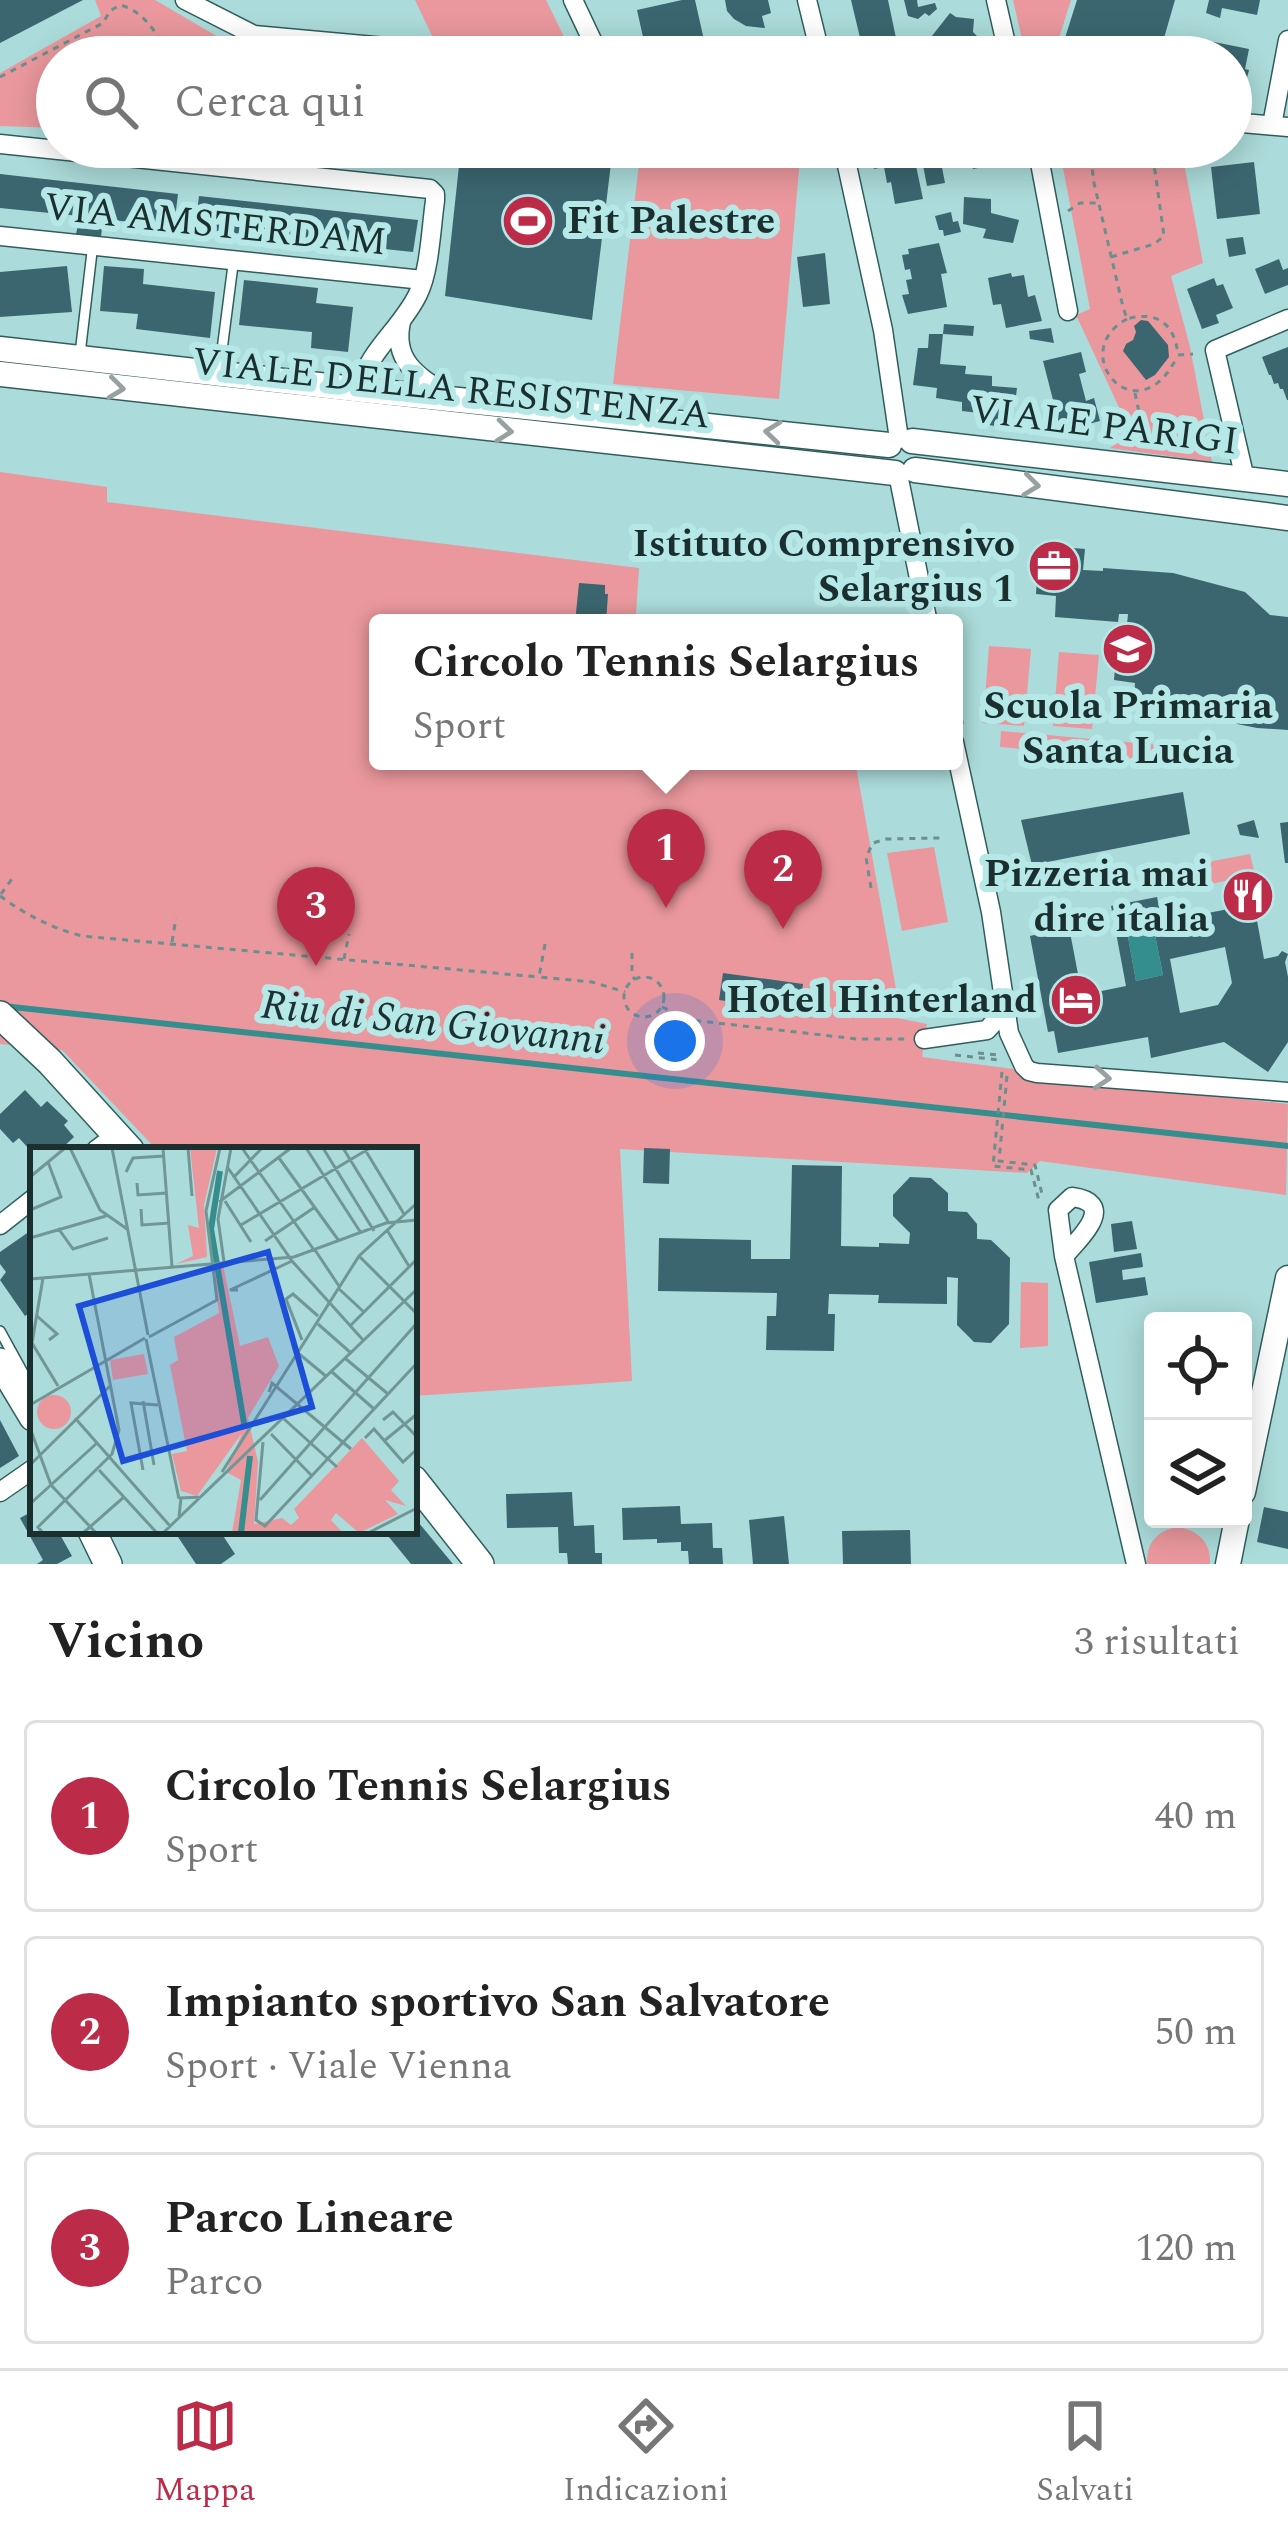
<!DOCTYPE html>
<html lang="it">
<meta charset="utf-8">
<style>
body{margin:0;font-family:Spectral,serif;background:#f6f6f6;color:#222}
.controls{position:absolute;right:36px;bottom:36px;display:grid;overflow:hidden;border-radius:12px;box-shadow:0 6px 30px #0003}
.controls button{width:108px;height:108px;display:grid;place-items:center;padding:0;border:0;border-bottom:3px solid #e0e0e0;background:#fff;color:#222;font:60px sans-serif}
.you{position:absolute;left:675px;top:1041px;width:42px;height:42px;margin:-30px;border:9px solid #fff;border-radius:50%;background:#1a73e8;box-shadow:0 0 0 18px #1a73e833}
.badge{display:grid;place-items:center;width:78px;height:78px;border-radius:50%;background:#bc2b48;color:#fff;font-size:39px;font-weight:700}
.pin{position:absolute;translate:-50% -99px;filter:drop-shadow(0 3px 6px #0008)}
.pin::after{content:'';position:absolute;top:63px;width:42px;height:36px;background:inherit;clip-path:polygon(0 0,100% 0,50% 100%)}
.popup{position:absolute;left:369px;top:614px;width:594px;height:156px;box-sizing:border-box;display:grid;place-content:center;border-radius:12px;background:#fff;filter:drop-shadow(0 3px 9px #0005);font-size:39px;white-space:nowrap;color:#767676}
.popup b{font-size:45px;color:#222}
.popup::after{content:'';position:absolute;left:50%;top:100%;margin-left:-24px;border:24px solid transparent;border-top-color:#fff}
.list{margin:0;padding:0;list-style:none}
h2{display:flex;justify-content:space-between;align-items:center;height:156px;margin:0;padding:0 48px;font-size:51px}
h2 small{font-size:39px;font-weight:400;color:#767676}
.list li{display:grid;grid-template-columns:78px 1fr auto;gap:36px;align-items:center;box-sizing:border-box;height:192px;margin:0 24px 24px;padding:0 24px;border:3px solid #e0e0e0;border-radius:12px}
.list b{display:block;font-size:45px;white-space:nowrap}
.list p{margin:0;font-size:39px;white-space:nowrap;color:#767676}
.list em{font-size:39px;font-style:normal;color:#767676}
.icon{flex:none;width:66px;height:66px;fill:none;stroke:currentColor;stroke-width:2;stroke-linecap:round;stroke-linejoin:round}
.map{position:relative;flex:none;width:1288px;height:1564px;overflow:hidden}
.search{position:absolute;background:#fff;box-shadow:0 6px 30px #0003;left:36px;right:36px;top:36px;height:132px;display:flex;align-items:center;gap:30px;box-sizing:border-box;padding:0 42px;border-radius:66px;color:#767676;font-size:45px}
.sheet{height:804px;background:#fff}
nav{display:flex;justify-content:space-around;align-items:center;box-sizing:border-box;height:168px;border-top:3px solid #e0e0e0;background:#fff;font-size:33px;color:#767676}
nav a{display:grid;justify-items:center;gap:6px}
nav .on{color:#bc2b48}
.map>svg:first-child{display:block}
</style>
<div class="map">
<svg width="1288" height="1564" viewBox="0 0 1288 1564">
<rect width="100%" height="100%" fill="#abdbda"/>
<g fill="#ea989d">
<path d="M95,0H155L244,52L288,57H57V128L0,126V73L101,16Z"/>
<path d="M415,0H546L571,51L435,42Z"/>
<path d="M1013,0H1071L1053,57H1026Z"/>
<path d="M265,147H416L414,162Z"/>
<path d="M641,147H801L779,399L613,384Z"/>
<path d="M1059,147H1181L1203,263L1171,276L1190,347L1212,462L1110,448L1131,433L1076,315L1090,309Z"/>
<path d="M0,472L107,487V502L639,568L636,614L643,623H378V761H855L898,1000L897,1018L927,1024L922,1057L1013,1069L1020,1076L1288,1104L1286,1195L1040,1161L1027,1173L620,1149L632,1381L414,1396V1150H157L62,1050L0,1044Z"/>
<path d="M989,646L1031,649L1024,726L983,723Z"/>
<path d="M1059,652L1099,655L1092,729L1053,726Z"/>
<path d="M1001,731L1182,747L1180,763L1000,747Z"/>
<path d="M934,847L948,922L902,931L887,853Z"/>
<path d="M1250,854L1255,875L1176,891L1171,869Z"/>
<path d="M1021,1282L1048,1283V1346L1020,1348Z"/>
<path d="M1177,1527C1198,1530 1211,1542 1210,1564H1147C1146,1543 1157,1531 1177,1527Z"/>
</g>
<path fill="#358e8e" d="M1150,910L1163,975L1136,981L1124,915Z"/>
<g fill="none" stroke-linecap="round" stroke-linejoin="round">
<path stroke="#358e8e" stroke-width="6" d="M3,1006L1288,1146"/>
</g>
<g fill="#3b6670" fill-rule="evenodd">
<path d="M0,0H83L0,43Z"/>
<path d="M682,0H695L704,40L657,51L655,44L645,46L637,10Z"/>
<path d="M725,0H768L771,13L762,16L765,28L746,26L734,19L727,11Z"/>
<path d="M851,0H888L896,38L862,46Z"/>
<path d="M904,0H917L918,7L935,3L937,9L929,16L925,13L918,19L908,16Z"/>
<path d="M1077,0H1175L1164,38L1147,57H1059Z"/>
<path d="M1209,0H1260L1257,15L1222,8L1220,18L1206,13Z"/>
<path d="M950,13L956,17L974,19L973,32L979,38L962,57H936L933,42L928,41Z"/>
<path d="M1214,42L1249,49L1245,69L1249,70L1245,86L1231,84V57H1189L1191,44Z"/>
<path d="M461,147H613L592,320L445,296Z"/>
<path d="M870,147H904L907,163L915,161L923,199L895,204L891,182L887,183L884,167L874,169Z"/>
<path d="M952,147H1005L1008,162L973,169L972,162L956,165Z"/>
<path d="M940,157L945,183L927,186L922,160Z"/>
<path d="M1254,162L1260,214L1217,219L1211,167Z"/>
<path d="M0,174L178,194L174,227L103,219L101,237L76,234L80,216L0,208Z"/>
<path d="M199,196L418,220L413,252L195,229Z"/>
<path d="M964,197L991,199V213L1019,220L1013,243L983,238L986,229L963,224Z"/>
<path d="M951,212L953,222L958,221L961,232L944,236L943,230H939L935,216Z"/>
<path d="M1243,237L1246,254L1229,257L1226,239Z"/>
<path d="M939,243L947,273L941,274L947,307L908,314L902,295L909,294L906,280L912,279L910,269L905,270L902,255L909,254L908,249Z"/>
<path d="M825,253L830,304L803,307L797,257Z"/>
<path d="M1279,259L1283,270L1288,268V285L1265,294L1255,269Z"/>
<path d="M67,266L72,312L0,317V272Z"/>
<path d="M104,266L144,269L143,284L215,292L210,338L136,329L138,314L100,311Z"/>
<path d="M1011,273L1012,277L1024,275L1028,297L1035,295L1042,321L1006,328L1001,304L993,305L988,278Z"/>
<path d="M1214,278L1217,286L1223,284L1233,308L1216,315L1219,323L1202,329L1187,289Z"/>
<path d="M244,280L318,288L316,303L353,307L348,352L311,348L312,332L239,325Z"/>
<path d="M1141,320L1148,321L1168,345L1169,357L1155,375L1146,380L1123,351L1126,344L1133,340L1136,332L1134,326Z"/>
<path d="M944,324L974,326L973,336L943,334L940,364L966,366L965,374L992,376V386L1017,388L1012,428L988,425V414L962,411V402L936,398L937,388L913,385L918,348H928L929,334H943Z"/>
<path d="M1051,328L1054,343L1030,339L1029,331Z"/>
<path d="M1288,347V400H1287L1283,389H1280L1278,383L1274,384L1271,375H1269L1262,357Z"/>
<path d="M1081,352L1086,372L1079,374L1086,401L1094,398L1100,421L1061,431L1043,361Z"/>
<path d="M1039,545L1085,549L1083,570L1103,571V568L1173,573L1245,592L1270,615L1288,617V730L1257,728L1134,703L1135,683L1114,680L1118,634L1126,635L1128,614H1119L1118,622L1055,617L1056,596L1036,594Z"/>
<path d="M579,583L605,585V594H608L606,623H575Z"/>
<path d="M1183,792L1190,834L1032,865L1021,820Z"/>
<path d="M1254,820L1259,838L1240,835L1237,825Z"/>
<path d="M1288,822V863H1285L1280,823Z"/>
<path d="M1157,897L1162,922L1254,904L1264,959L1278,956L1282,951L1288,954L1285,962L1288,977V1042L1268,1072L1224,1042L1151,1058L1148,1037L1058,1053L1054,1031L1048,1032L1030,936L1069,927L1082,995L1126,986L1111,906ZM1150,910L1163,975L1136,981L1124,915ZM1225,947L1232,983L1218,1005L1180,1013L1170,959Z"/>
<path d="M723,973L803,984L801,1001L792,999L791,1010L719,1000Z"/>
<path d="M25,1090L41,1107L47,1101L68,1121L64,1125L74,1137L60,1150H30L19,1138L13,1143L0,1129V1114Z"/>
<path d="M644,1148L670,1149L669,1184L643,1183Z"/>
<path d="M792,1165L842,1166L841,1246L879,1247V1243L909,1244L910,1233L893,1216V1195L910,1177L931,1178L948,1193V1211L967,1212L977,1224V1239L991,1240L1010,1258L1009,1324L991,1343L974,1342L957,1325L958,1278L947,1277V1304L878,1303L879,1295L829,1294L828,1314H835L834,1351L766,1350L767,1316H776L777,1293L658,1291L659,1238L751,1240V1259H790Z"/>
<path d="M1132,1221L1137,1249L1114,1252L1111,1224Z"/>
<path d="M33,1229V1311L25,1316L0,1280L6,1272L0,1264V1252Z"/>
<path d="M1141,1253L1143,1267L1122,1270L1123,1280L1145,1277L1148,1295L1096,1303L1089,1262Z"/>
<path d="M0,1420L19,1456L0,1468Z"/>
<path d="M572,1492L574,1526L594,1525L595,1553H602V1564H568L567,1553H559L558,1527L507,1528L506,1494Z"/>
<path d="M680,1506L681,1524L712,1523L713,1548H722L723,1564H689L688,1551H681V1542L657,1543V1539L623,1540L622,1508Z"/>
<path d="M1264,1507L1288,1512V1549L1257,1542Z"/>
<path d="M33,1511V1531H58L72,1556L57,1564H37L43,1560L20,1518Z"/>
<path d="M784,1516L789,1564H753L749,1520Z"/>
<path d="M414,1517L453,1564H411L384,1531H414Z"/>
<path d="M910,1530L911,1564H843L842,1531Z"/>
<path d="M174,1531H220L235,1554L221,1564H196Z"/>
</g>
<g fill="none" stroke-linecap="round" stroke-linejoin="round">
<g stroke="#305e5d" stroke-width="12">
<g id="service">
<path d="M80,354L92,252"/>
<path d="M219,373L233,265"/>
<path d="M0,1331L33,1391"/>
</g>
</g>
<g stroke="#305e5d" stroke-width="21">
<g id="minor">
<path d="M185,0L254,35L495,57"/>
<path d="M573,0L600,57"/>
<path d="M807,0L821,57"/>
<path d="M996,0L1009,57"/>
<path d="M1231,122L1288,127"/>
<path d="M1272,125L1288,40"/>
<path d="M0,144L430,189L435,194V201C431,228 430,270 418,294C402,328 367,352 359,389"/>
<path d="M843,147L883,330L899,439"/>
<path d="M1037,147L1068,311"/>
<path d="M0,236L423,280"/>
<path d="M401,322C392,362 419,377 449,396"/>
<path d="M898,474L928,623"/>
<path d="M1245,479L1215,350L1288,319"/>
<path d="M954,742L991,912L1009,1033L1024,1066L1029,1071L1037,1073L1288,1092"/>
<path d="M924,1039L987,1030L1006,1009"/>
<path d="M96,1150L104,1144L109,1150"/>
<path d="M0,1225L33,1199"/>
<path d="M1064,1256C1078,1240 1119,1203 1072,1197L1058,1210L1064,1256L1136,1564"/>
<path d="M0,1492L33,1469"/>
</g>
</g>
<g stroke="#305e5d" stroke-width="27">
<g id="tertiary">
<path d="M0,349L363,390L889,445"/>
<path d="M0,374L895,473"/>
<path d="M912,441L1288,484"/>
<path d="M915,470L1288,518"/>
<path d="M1243,1492L1288,1278"/>
<path d="M1228,1564L1237,1519"/>
</g>
</g>
<g stroke="#305e5d" stroke-width="30">
<g id="secondary">
<path d="M0,1015L50,1062L130,1150"/>
<path d="M0,1362L33,1417"/>
<path d="M414,1480L480,1564"/>
<path d="M92,1531L108,1564"/>
</g>
</g>
<g stroke="#6b8f8e" stroke-width="3" stroke-dasharray="6 6" stroke-linecap="butt">
<path d="M116,57L120,54L127,57"/>
<path d="M0,77L103,23L110,11L120,5C145,11 158,36 170,57"/>
<path d="M384,159L385,147"/>
<path d="M1068,211L1080,203H1098"/>
<path d="M1111,257L1154,244L1164,236L1155,171C1146,146 1116,151 1095,158L1092,167L1094,183L1123,307L1127,319C1158,310 1175,325 1178,355L1193,354"/>
<path d="M1127,319C1065,352 1137,438 1177,357"/>
<path d="M1135,393L1141,422L1151,447"/>
<path d="M954,683L963,727"/>
<path d="M871,888L866,857L873,843L886,839L940,838"/>
<path d="M1,894L14,876"/>
<path d="M0,896C26,915 52,928 82,936L539,977"/>
<path d="M172,942L176,918"/>
<path d="M545,944L539,977L592,982L625,992"/>
<path d="M632,953V975L635,980"/>
<path d="M344,959L349,934"/>
<circle cx="644" cy="997" r="20"/>
<path d="M662,1007L691,1020L857,1039H907"/>
<path d="M978,1053L998,1055"/>
<path d="M955,1055L1000,1060"/>
<path d="M1002,1072L993,1166L1031,1170L1039,1201"/>
<path d="M1007,1076L999,1161L1035,1165L1042,1194"/>
</g>
<use href="#service" stroke="#fff" stroke-width="9"/>
<use href="#minor" stroke="#fff" stroke-width="18"/>
<use href="#tertiary" stroke="#fff" stroke-width="24"/>
<use href="#secondary" stroke="#fff" stroke-width="27"/>
</g>
<defs><path id="oneway-chevron" d="M-2-3.5L2.5 0L-2 3.5" fill="none" stroke-width="1.6" stroke-linecap="round" stroke-linejoin="round" transform="scale(3)"/></defs>
<g stroke="#98a1a1">
<use href="#oneway-chevron" transform="translate(116 388) rotate(7)"/>
<use href="#oneway-chevron" transform="translate(504 431) rotate(6)"/>
<use href="#oneway-chevron" transform="translate(773 432) rotate(-174)"/>
<use href="#oneway-chevron" transform="translate(1031 485) rotate(7)"/>
<use href="#oneway-chevron" transform="translate(1102 1078) rotate(4)"/>
</g>
<defs>
<g id="stadium-disc" transform="scale(2.7)"><circle r="9.5" fill="#bc2b48" stroke="#b7e8e8"/><path d="M0-5a6.5 5 0 1 0 0 10a6.5 5 0 1 0 0-10ZM-3.5-1.8h7v3.6h-7Z" fill="#fff"/></g>
<g id="office-disc" transform="scale(2.7)"><circle r="9.5" fill="#bc2b48" stroke="#b7e8e8"/><path d="M-6-3h4V-5.5h4V-3h4V5H-6ZM-1-4.5V-3h2v-1.5ZM-6 0V1H6V0Z" fill="#fff"/></g>
<g id="school-disc" transform="scale(2.7)"><circle r="9.5" fill="#bc2b48" stroke="#b7e8e8"/><path d="M0-5L7-2L0 1L-7-2ZM-4 1L0 2.5L4 1V4Q0 6-4 4Z" fill="#fff"/></g>
<g id="restaurant-disc" transform="scale(2.7)"><circle r="9.5" fill="#bc2b48" stroke="#b7e8e8"/><path d="M-5-6h1v4h1v-4h1v4h1v-4h1v5L-1.5 .5V6h-2V.5L-5-1ZM5-6V6H3V1.5H1.5Q1.5-4 5-6Z" fill="#fff"/></g>
<g id="hotel-disc" transform="scale(2.7)"><circle r="9.5" fill="#bc2b48" stroke="#b7e8e8"/><path d="M-6-4.5h1.5V1H6V5H4.5V3h-9V5H-6ZM-4 0a1.8 1.8 0 1 1 3.6 0ZM.5 0V-2.5h3Q6-2.5 6 0Z" fill="#fff"/></g>
</defs>
<g fill-rule="evenodd">
<use href="#stadium-disc" x="528" y="221"/>
<use href="#office-disc" x="1054" y="566"/>
<use href="#school-disc" x="1128" y="649"/>
<use href="#restaurant-disc" x="1248" y="896"/>
<use href="#hotel-disc" x="1076" y="1000"/>
</g>
<g text-anchor="middle" dominant-baseline="central" stroke-width="12" stroke-linejoin="round" paint-order="stroke">
<g font-size="39" font-weight="bold" fill="#1b2f2f" stroke="#b7e8e8" text-anchor="end">
<text x="567" y="221" text-anchor="start">Fit Palestre</text>
<text x="1015" y="544">Istituto Comprensivo<tspan x="1015" dy="45">Selargius 1</tspan></text>
<text x="1128" y="706" text-anchor="middle">Scuola Primaria<tspan x="1128" dy="45">Santa Lucia</tspan></text>
<text x="1209" y="874">Pizzeria mai<tspan x="1209" dy="45">dire italia</tspan></text>
<text x="1037" y="1000">Hotel Hinterland</text>
</g>
<g font-size="39" fill="#1b2f2f" stroke="#b7e8e8">
<text transform="translate(215 225) rotate(6)">VIA AMSTERDAM</text>
<text transform="translate(451 389) rotate(6)">VIALE DELLA RESISTENZA</text>
<text transform="translate(1104 426) rotate(7)">VIALE PARIGI</text>
</g>
<g font-size="42" font-style="italic" fill="#1c3131" stroke="#b7e8e8">
<text transform="translate(433 1023) rotate(6)">Riu di San Giovanni</text>
</g>
</g>
<g transform="translate(30 1147)">
<rect width="387" height="387" fill="#abdbda"/>
<path d="M160,1H187L174,58L177,110L146,117L163,109L158,78L169,81ZM193,118L210,199L238,190L249,219L218,271L228,315L224,377L252,371L261,378L269,371L264,362L332,291L369,334L361,343L376,359L355,353L368,367L329,386L306,366L301,373L313,386H202L211,333L196,325L212,286L167,349L151,344L142,307L157,304L140,218L148,213L144,190L189,166L182,119ZM114,207L118,227L83,233L80,213ZM7 265a17 17 0 1 1 34 0a17 17 0 1 1-34 0Z" fill="#ea989d"/>
<path fill="none" stroke="#358e8e" stroke-width="6" d="M190,24L181,82L215,282M211,386L220,309"/>
<path fill="none" stroke="#719696" stroke-width="3" d="M40,1L70,63L97,82M82,1L118,188M133,1L142,120M158,1L162,49M212,1L284,103M276,1L331,86M293,1L344,84M313,1L359,76M334,1L374,67M249,11L309,94M198,21L262,114L334,194M96,25L103,11L134,9M205,29L232,1M0,30L35,1M107,36L108,48L137,46M195,54L221,95M189,55L261,1M111,62L112,78L140,76M0,63L31,50L18,15M211,78L340,1M28,81L43,102L78,91M357,83L380,121M0,91L76,69M235,94L285,60M285,103L309,139M330,110L387,167M194,115L188,72L201,1M13,131L2,196L28,239M0,132L264,110L356,76L387,73M308,141L335,166M208,143H200L262,114M7,169L27,187L19,193M288,177L321,206M320,179L387,112M119,190L187,153L176,64L190,1M116,192L149,352M272,193L256,152L263,147L288,169M268,206L297,230M316,212L358,247M302,225L344,262M239,245L242,236L321,302M113,254L124,318M0,258L115,191M45,271L140,379M254,272L307,320M353,273L363,265L387,290M0,281L21,338L66,386M241,287L282,329M335,291L344,282L373,315L387,302M354,294L387,267M233,295L226,373L235,379L387,216M0,318L80,239M69,323L127,386M113,323L101,256L128,258M192,325L329,109L387,56M230,353L387,176M0,357L67,296M149,370L151,351L171,350M13,386L8,380L82,307L89,283L59,127M53,386L94,350M133,386L387,142M338,386L387,361"/>
<path fill="#1d4ed8" fill-opacity="0.15" stroke="#1d4ed8" stroke-width="6" d="M238,105L282,260L93,314L49,159Z"/>
<rect width="387" height="387" fill="none" stroke="#1b2f2f" stroke-width="6"/>
</g>
</svg>
<div class="controls">
<button><svg class="icon" aria-label="locate" viewBox="0 0 24 24"><circle cx="12" cy="12" r="6"/><path d="M12 2v4M12 18v4M2 12h4M18 12h4"/></svg></button>
<button><svg class="icon" aria-label="layers" viewBox="0 0 24 24"><path d="M12 4l9 5-9 5-9-5zM3 14l9 5 9-5"/></svg></button>
</div>
<div class="you"></div>
<div class="pin badge" style="left:666px;top:908px">1</div>
<div class="popup"><b>Circolo Tennis Selargius</b>Sport</div>
<div class="pin badge" style="left:783px;top:929px">2</div>
<div class="pin badge" style="left:316px;top:966px">3</div>
<div class="search"><svg class="icon" aria-label="search" viewBox="0 0 24 24"><circle cx="10" cy="10" r="6"/><path d="M15 15l6 6"/></svg>Cerca qui</div>
</div>
<section class="sheet">
<h2>Vicino<small>3 risultati</small></h2>
<ul class="list">
<li><span class="badge">1</span><div><b>Circolo Tennis Selargius</b><p>Sport</p></div><em>40 m</em></li>
<li><span class="badge">2</span><div><b>Impianto sportivo San Salvatore</b><p>Sport · Viale Vienna</p></div><em>50 m</em></li>
<li><span class="badge">3</span><div><b>Parco Lineare</b><p>Parco</p></div><em>120 m</em></li>
</ul>
</section>
<nav>
<a class="on"><svg class="icon" aria-label="map" viewBox="0 0 24 24"><path d="M3 6l6-2 6 2 6-2v14l-6 2-6-2-6 2zM9 4v14M15 6v14"/></svg>Mappa</a>
<a><svg class="icon" aria-label="directions" viewBox="0 0 24 24"><path d="M12 3l9 9-9 9-9-9zM9 14v-3h6M13 9l2 2-2 2"/></svg>Indicazioni</a>
<a><svg class="icon" aria-label="saved" viewBox="0 0 24 24"><path d="M7 4h10v16l-5-4-5 4z"/></svg>Salvati</a>
</nav>
